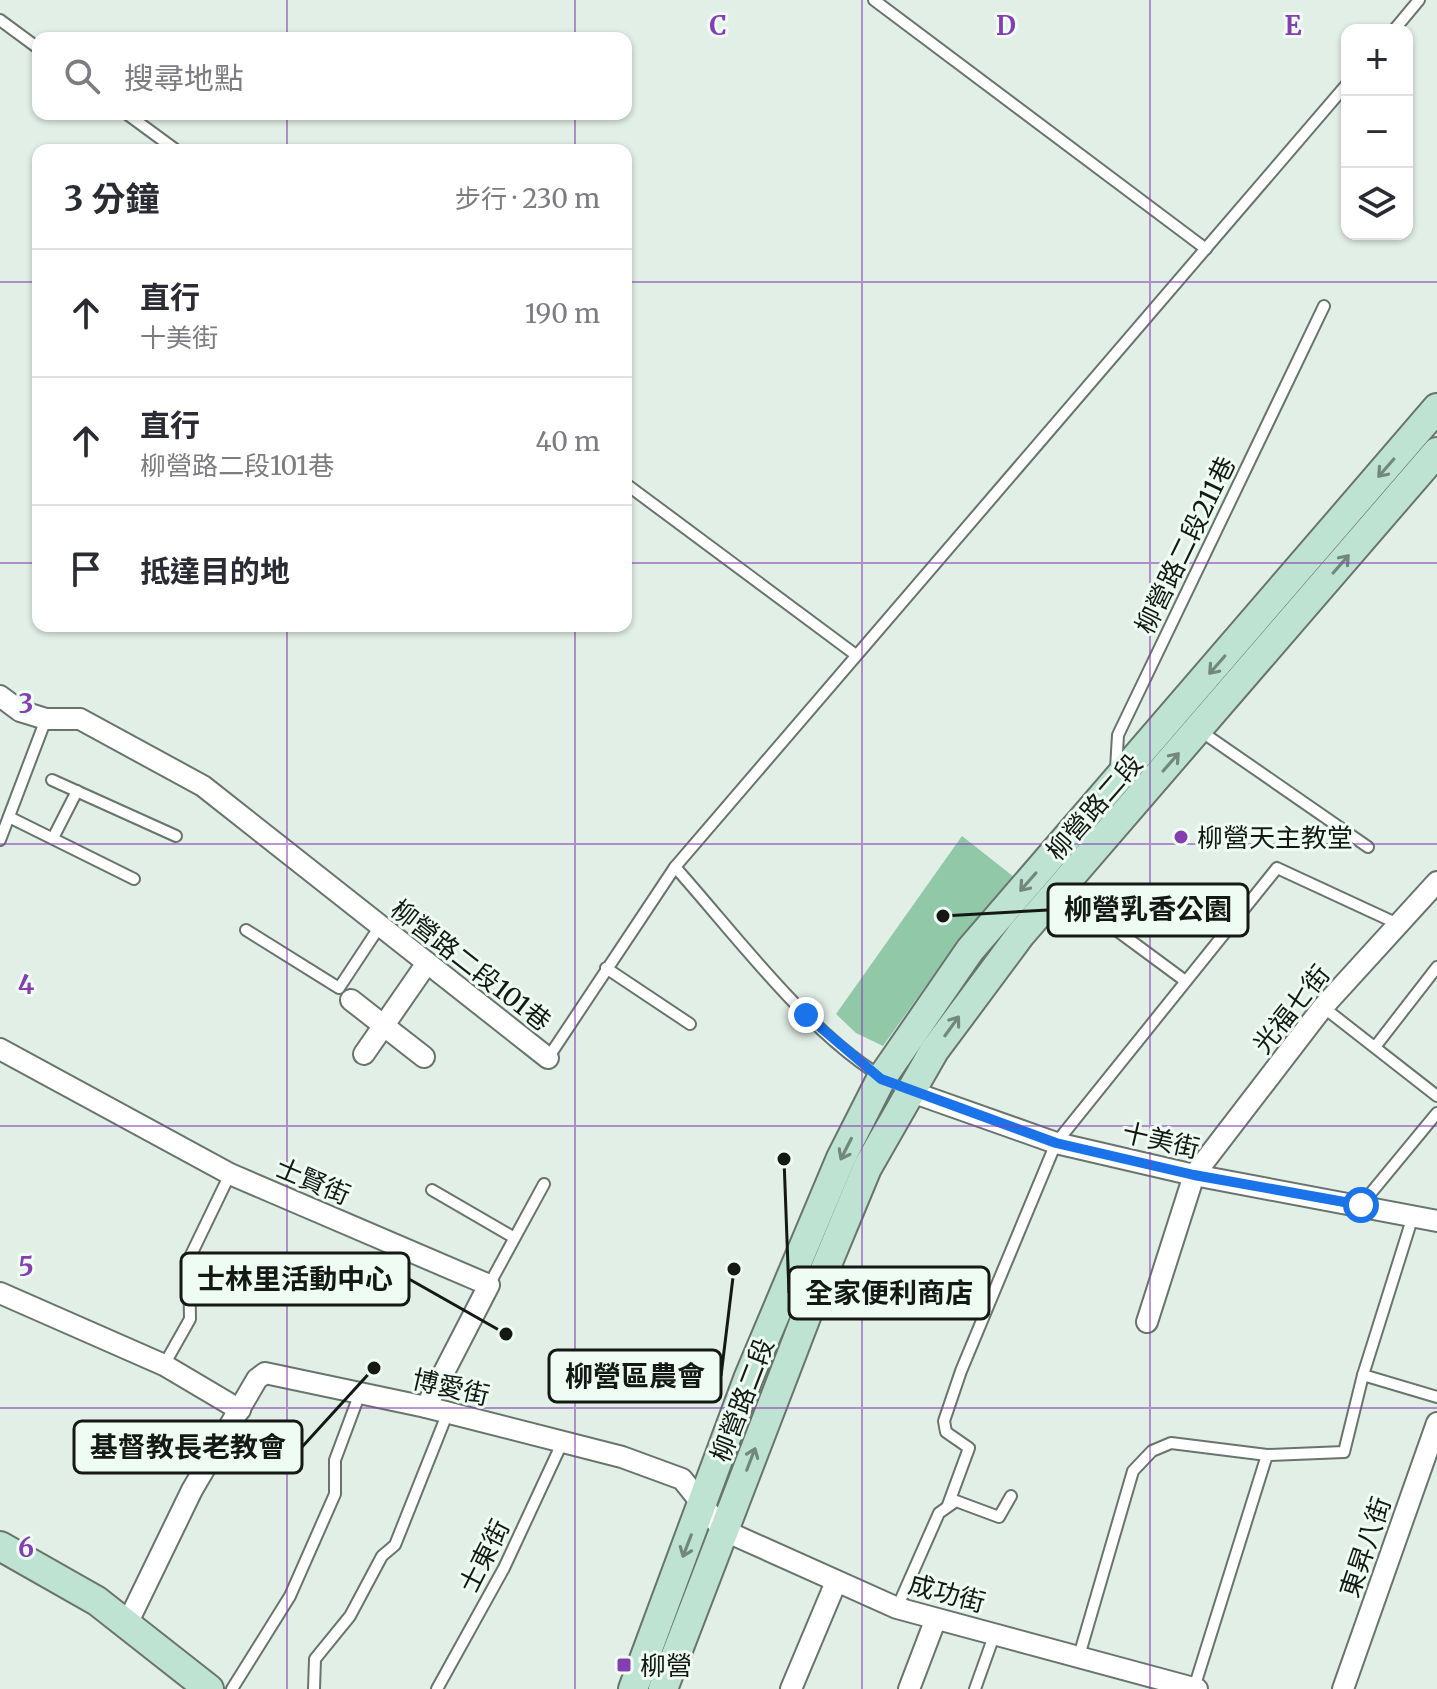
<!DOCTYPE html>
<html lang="zh-TW">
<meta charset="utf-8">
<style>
body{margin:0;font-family:Merriweather,"Noto Sans TC",serif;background:#f2f2f3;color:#2b2b33}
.controls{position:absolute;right:24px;top:24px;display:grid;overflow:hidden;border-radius:16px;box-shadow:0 2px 6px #0004}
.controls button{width:72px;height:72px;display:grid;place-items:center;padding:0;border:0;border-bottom:2px solid #e1e1e2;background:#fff;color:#2b2b33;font:40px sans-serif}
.stop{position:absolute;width:24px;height:24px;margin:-18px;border:6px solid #1a73e8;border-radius:50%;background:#fff}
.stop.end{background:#1a73e8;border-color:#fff;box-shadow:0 2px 8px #0008}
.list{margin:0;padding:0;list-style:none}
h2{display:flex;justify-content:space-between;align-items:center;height:104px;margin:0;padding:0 32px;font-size:34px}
h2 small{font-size:26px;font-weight:400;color:#7c7c81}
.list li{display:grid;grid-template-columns:52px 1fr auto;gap:24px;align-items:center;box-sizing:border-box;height:128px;padding:0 32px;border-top:2px solid #e1e1e2}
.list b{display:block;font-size:30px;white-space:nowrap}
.list p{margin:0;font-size:26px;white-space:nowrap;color:#7c7c81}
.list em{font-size:26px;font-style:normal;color:#7c7c81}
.icon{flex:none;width:44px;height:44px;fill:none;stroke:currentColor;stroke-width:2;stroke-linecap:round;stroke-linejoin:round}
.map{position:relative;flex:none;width:1437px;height:1689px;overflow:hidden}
.search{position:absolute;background:#fff;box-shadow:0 2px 6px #0004;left:32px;top:32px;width:600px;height:88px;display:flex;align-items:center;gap:20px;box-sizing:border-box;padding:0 28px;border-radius:16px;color:#7c7c81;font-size:30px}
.panel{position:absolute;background:#fff;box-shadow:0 2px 6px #0004;left:32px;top:144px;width:600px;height:488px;border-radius:16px}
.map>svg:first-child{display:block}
</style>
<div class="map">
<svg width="1437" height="1689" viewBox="0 0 1437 1689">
<rect width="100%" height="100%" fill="#e1efe7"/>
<path fill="#90c8a8" d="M962,836L1014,877L947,956L883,1046L856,1033L836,1014Z"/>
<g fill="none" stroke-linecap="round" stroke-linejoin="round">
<g stroke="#68746d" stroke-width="14">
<g id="lane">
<path d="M874,0L1206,249"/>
<path d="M0,20L38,48"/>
<path d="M1394,30L1419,0"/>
<path d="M127,114L176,150"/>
<path d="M626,484L856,655"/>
<path d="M1199,730L1368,847"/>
<path d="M1116,769L1118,735L1324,306"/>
<path d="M52,780L176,836"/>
<path d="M9,817L134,879"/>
<path d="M53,838L77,791"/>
<path d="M0,840L46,719"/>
<path d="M675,867L1347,84"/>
<path d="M1062,890L1184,980"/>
<path d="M246,930L339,988L380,926"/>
<path d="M606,968L690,1024"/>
<path d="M1323,1007L1437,1096"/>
<path d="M1375,1047L1437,967"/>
<path d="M548,1058L675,867C738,937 822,1053 907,1090"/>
<path d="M432,1190L513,1237"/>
<path d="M1361,1205L1437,1113"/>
<path d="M489,1285L544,1184"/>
<path d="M164,1365L190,1319L189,1259L230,1174"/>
<path d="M1363,1375L1437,1397"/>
<path d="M948,1505L969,1448L946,1432L944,1421L961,1371L1056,1143L1277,868L1398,924"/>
<path d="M897,1608L939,1513L956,1501L999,1517L1011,1496"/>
<path d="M1079,1656L1133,1471L1152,1451L1171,1443L1267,1455"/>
<path d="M1194,1688L1267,1455L1344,1452L1363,1375L1413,1216"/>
<path d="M232,1689L290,1596L335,1494V1460L360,1393"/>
<path d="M314,1689L315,1659L350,1616L382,1556L395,1545L448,1412"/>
<path d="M437,1689L504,1568L563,1441"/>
<path d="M975,1689L995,1633"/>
</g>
</g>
<g stroke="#68746d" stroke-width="24">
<g id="street">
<path d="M0,696L20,711L46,719H80L203,786L548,1058"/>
<path d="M351,1000L424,1057"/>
<path d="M0,1049L230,1174L489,1285L426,1407"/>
<path d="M364,1054L427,963"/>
<path d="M909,1091L1056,1143L1194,1175L1437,1221"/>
<path d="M0,1293L164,1365L240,1410"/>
<path d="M1147,1322L1194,1175L1323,1007L1437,882"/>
<path d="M127,1624L192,1490L257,1379L265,1373L426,1407L622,1457L682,1479L723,1530L897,1608L1197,1689"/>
<path d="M791,1689L836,1582"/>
<path d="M909,1689L935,1621"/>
<path d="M1343,1689L1437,1423"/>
</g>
</g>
<g stroke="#68746d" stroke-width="32">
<g id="secondary">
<path d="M0,1546L97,1601L209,1689"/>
<path d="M633,1689L748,1379L841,1158L881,1079L970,950L1437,408"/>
<path d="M663,1689L816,1291L867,1168L934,1051L1021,934L1437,452"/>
</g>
</g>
<use href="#lane" stroke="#fff" stroke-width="10"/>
<use href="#street" stroke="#fff" stroke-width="20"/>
<use href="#secondary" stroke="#bee3d3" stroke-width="28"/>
</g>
<defs><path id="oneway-shaft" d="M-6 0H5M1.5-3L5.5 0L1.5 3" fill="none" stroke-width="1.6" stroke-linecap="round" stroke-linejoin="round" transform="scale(2)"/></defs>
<g stroke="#72887e">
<use href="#oneway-shaft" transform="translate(1386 468) rotate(131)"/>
<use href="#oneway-shaft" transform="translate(1341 564) rotate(-49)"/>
<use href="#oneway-shaft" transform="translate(1217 665) rotate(131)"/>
<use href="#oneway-shaft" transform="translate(1171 762) rotate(-49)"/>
<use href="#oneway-shaft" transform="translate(1028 882) rotate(131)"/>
<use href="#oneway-shaft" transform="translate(952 1026) rotate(-54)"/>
<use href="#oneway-shaft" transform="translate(846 1149) rotate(117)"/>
<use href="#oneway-shaft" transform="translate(751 1459) rotate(-69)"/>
<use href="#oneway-shaft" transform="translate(687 1546) rotate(111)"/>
</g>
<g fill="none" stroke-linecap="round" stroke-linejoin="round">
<path stroke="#1a73e8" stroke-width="10" d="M806,1015L881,1079L1056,1143L1194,1175L1361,1205"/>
</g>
<path fill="none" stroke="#853eb2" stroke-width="2" stroke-opacity="0.55" d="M287,0V38M575,0V38M862,0V1689M1150,0V1689M287,114V150M575,114V150M0,282H38M626,282H1437M0,563H38M626,563H1437M287,626V1689M575,626V1689M0,844H1437M0,1126H1437M0,1408H1437"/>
<g fill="#853eb2" stroke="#eefcf4" stroke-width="3">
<circle cx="1181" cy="837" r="8"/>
<rect x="616" y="1657" width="16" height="16" rx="4"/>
</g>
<g text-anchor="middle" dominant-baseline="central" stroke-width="6" stroke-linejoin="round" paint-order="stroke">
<g font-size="26" fill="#141916" stroke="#eefcf4">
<text transform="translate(1185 545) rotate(-64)">柳營路二段211巷</text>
<text transform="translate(1094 807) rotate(-49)">柳營路二段</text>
<text transform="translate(471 965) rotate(38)">柳營路二段101巷</text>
<text transform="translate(1291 1009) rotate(-51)">光福七街</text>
<text transform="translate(1161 1140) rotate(13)">十美街</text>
<text transform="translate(313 1181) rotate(23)">士賢街</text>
<text transform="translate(451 1387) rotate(13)">博愛街</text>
<text transform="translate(742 1400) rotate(-69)">柳營路二段</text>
<text transform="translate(1365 1547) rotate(-71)">東昇八街</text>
<text transform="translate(484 1556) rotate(-63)">士東街</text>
<text transform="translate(947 1593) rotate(15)">成功街</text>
</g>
<g font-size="26" fill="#141916" stroke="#eefcf4" text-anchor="start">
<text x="1197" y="837">柳營天主教堂</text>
<text x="640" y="1665">柳營</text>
</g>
</g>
<g font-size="26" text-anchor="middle" font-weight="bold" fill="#853eb2" stroke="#eefcf4" stroke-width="6" stroke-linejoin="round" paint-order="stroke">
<text x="718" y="35">C</text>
<text x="1006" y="35">D</text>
<text x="1293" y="35">E</text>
<text x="26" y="713">3</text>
<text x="26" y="994">4</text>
<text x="26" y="1276">5</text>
<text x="26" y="1557">6</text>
</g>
<path fill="none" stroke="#141916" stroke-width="3" d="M943 916L1048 910M506 1334L409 1279M784 1159L789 1293M734 1269L721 1376M374 1368L302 1447"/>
<g fill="#141916" stroke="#eefcf4" stroke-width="3">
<circle cx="943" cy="916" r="8"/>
<circle cx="506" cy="1334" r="8"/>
<circle cx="784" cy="1159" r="8"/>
<circle cx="734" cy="1269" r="8"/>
<circle cx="374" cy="1368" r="8"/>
</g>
<g fill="#eefcf4" stroke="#141916" stroke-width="3">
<rect x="1048" y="884" width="200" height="52" rx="8"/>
<rect x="181" y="1253" width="228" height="52" rx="8"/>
<rect x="789" y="1267" width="200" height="52" rx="8"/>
<rect x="549" y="1350" width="172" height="52" rx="8"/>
<rect x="74" y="1421" width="228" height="52" rx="8"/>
</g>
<g font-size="28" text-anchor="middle" font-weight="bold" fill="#141916">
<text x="1148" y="919">柳營乳香公園</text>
<text x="295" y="1289">士林里活動中心</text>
<text x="889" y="1303">全家便利商店</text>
<text x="635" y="1386">柳營區農會</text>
<text x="188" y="1457">基督教長老教會</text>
</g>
</svg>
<div class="controls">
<button>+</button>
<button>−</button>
<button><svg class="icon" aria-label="layers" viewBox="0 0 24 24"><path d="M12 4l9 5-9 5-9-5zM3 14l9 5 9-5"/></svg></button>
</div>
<div class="stop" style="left:1361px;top:1205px"></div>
<div class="stop end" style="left:806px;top:1015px"></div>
<div class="search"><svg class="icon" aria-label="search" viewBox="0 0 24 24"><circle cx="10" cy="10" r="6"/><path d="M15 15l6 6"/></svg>搜尋地點</div>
<section class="panel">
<h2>3 分鐘<small>步行 · 230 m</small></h2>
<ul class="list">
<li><svg class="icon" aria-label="ahead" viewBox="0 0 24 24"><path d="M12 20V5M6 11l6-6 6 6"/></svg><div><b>直行</b><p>十美街</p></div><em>190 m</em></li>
<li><svg class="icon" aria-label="ahead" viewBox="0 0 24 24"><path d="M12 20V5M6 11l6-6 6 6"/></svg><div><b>直行</b><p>柳營路二段101巷</p></div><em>40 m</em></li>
<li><svg class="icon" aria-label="arrive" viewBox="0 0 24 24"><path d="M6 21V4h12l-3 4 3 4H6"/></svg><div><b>抵達目的地</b></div></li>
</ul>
</section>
</div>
